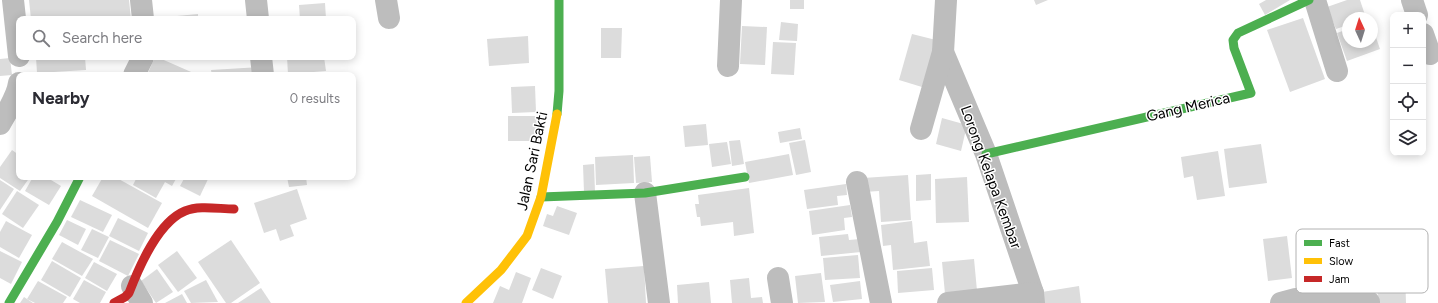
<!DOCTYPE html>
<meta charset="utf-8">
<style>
body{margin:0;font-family:Figtree,sans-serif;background:#f2f2f3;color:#2b2b33}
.controls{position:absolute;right:12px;top:12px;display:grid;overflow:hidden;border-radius:8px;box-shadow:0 2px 10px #0003}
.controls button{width:36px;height:36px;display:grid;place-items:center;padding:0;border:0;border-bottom:1px solid #e1e1e2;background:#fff;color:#2b2b33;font:20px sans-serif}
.compass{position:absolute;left:1342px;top:12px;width:36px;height:36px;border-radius:50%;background:#fff;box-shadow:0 2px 10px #0003;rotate:356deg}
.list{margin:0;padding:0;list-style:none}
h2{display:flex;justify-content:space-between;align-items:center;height:52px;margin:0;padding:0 16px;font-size:17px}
h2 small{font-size:13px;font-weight:400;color:#7c7c81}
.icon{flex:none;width:22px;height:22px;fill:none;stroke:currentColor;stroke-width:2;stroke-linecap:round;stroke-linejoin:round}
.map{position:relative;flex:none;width:1438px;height:303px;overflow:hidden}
.search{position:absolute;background:#fff;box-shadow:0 2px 10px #0003;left:16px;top:16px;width:340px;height:44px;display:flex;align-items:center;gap:10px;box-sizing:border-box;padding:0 14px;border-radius:8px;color:#7c7c81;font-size:15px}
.panel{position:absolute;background:#fff;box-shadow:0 2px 10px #0003;left:16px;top:72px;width:340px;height:108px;border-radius:8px}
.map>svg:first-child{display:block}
</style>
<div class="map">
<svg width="1438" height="303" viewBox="0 0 1438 303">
<rect width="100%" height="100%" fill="#fff"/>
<g fill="#dcdcdc">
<path d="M29,0H129L131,19H31Z"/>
<rect x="790" y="0" width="14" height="9"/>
<path d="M1034,0H1048L1036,5Z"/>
<path d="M1266,0H1290L1265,15L1259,4Z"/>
<path d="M1347,0H1360L1366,18H1348V25L1336,29L1327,7Z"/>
<path d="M325,3L326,19H300L299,5Z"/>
<path d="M198,14V19H177V16Z"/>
<path d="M1303,18L1325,79L1290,92L1267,30Z"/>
<path d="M781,22L798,24L797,41L779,40Z"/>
<path d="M742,26L767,27L765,65L740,64Z"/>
<path d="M1372,26L1380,49L1347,61L1337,33L1348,29V42H1372Z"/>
<path d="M601,28H622L621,58H601Z"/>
<path d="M912,34L936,40L922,87L899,80Z"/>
<path d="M528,36L529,63L489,66L487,39Z"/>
<path d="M773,42L796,43L794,75L771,74Z"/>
<path d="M36,57H85L86,70L37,73Z"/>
<path d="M155,57H157L198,75H147Z"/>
<path d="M287,57H324L326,71L288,74Z"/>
<path d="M10,58L12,75L0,76V59Z"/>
<path d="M258,67V75H212L211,70Z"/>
<path d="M535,86L536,112L512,113L511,87Z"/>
<rect x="508" y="116" width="32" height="25"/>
<path d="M942,118L967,125L961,151L936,144Z"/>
<path d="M706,124L708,145L685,147L683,126Z"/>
<path d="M800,128L802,139L780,143L778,132Z"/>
<path d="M740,140L744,164L732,166L729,141Z"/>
<path d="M805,140L811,172L796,175L789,143Z"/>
<path d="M727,142L731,164L712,167L709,144Z"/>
<path d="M1261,144L1267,183L1229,188L1224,149Z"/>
<path d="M12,150L19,155V177H30L20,191L0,178V167Z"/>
<path d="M1218,151L1225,196L1197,200L1193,176L1184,178L1181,157Z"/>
<path d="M789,154L793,175L749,183L745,162Z"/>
<path d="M633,155L634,183L596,185L595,157Z"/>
<path d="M650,156L652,182L636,183L634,157Z"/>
<path d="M594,164L595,192H584L583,165Z"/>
<path d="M931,174V200L916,201V175Z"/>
<path d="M908,175L911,220L881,222L879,191L864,192L863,178Z"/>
<path d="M33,177H46L61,186L49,205L25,191Z"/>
<path d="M103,177H115L162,203L148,228L92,196Z"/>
<path d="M137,177H177L172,186L165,182L156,198L133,185Z"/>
<path d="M185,177H209L200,196L180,186Z"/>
<path d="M287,177H306L307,185L289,187Z"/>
<path d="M967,177L969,222L936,223L935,179Z"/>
<path d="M0,180L14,189L0,210Z"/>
<path d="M846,184L847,195L837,196L838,205L807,209L804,190Z"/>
<path d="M749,188L754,233L734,236L733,222L701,226L700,217H697L695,204H699L698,195Z"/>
<path d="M297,189L307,219L290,225L294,236L280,241L276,229L264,233L254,203Z"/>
<path d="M17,191L39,205L23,228L2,214Z"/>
<path d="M80,200L112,215L103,232L71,217Z"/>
<path d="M850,205L852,217L844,218L845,230L812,235L809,211Z"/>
<path d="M557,206L577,213L569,235L543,226L547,214L553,216Z"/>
<path d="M118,218L148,233L139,251L109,236Z"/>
<path d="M67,220L86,229L78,245L59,235Z"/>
<path d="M6,221L32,235L19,258L0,247V232Z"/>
<path d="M912,221L914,243L927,241L930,266L893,270L891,245L883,246L881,225Z"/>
<path d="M92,229L109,237L98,258L81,250Z"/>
<path d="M848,234L849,240L860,239L861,252L821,256L819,237Z"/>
<path d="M1287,236L1292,278L1268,281L1263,239Z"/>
<path d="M110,240L139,254L128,276L99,261Z"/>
<path d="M231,240L260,283L231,303H226L198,262Z"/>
<path d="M62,242L93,259L82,276L52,259Z"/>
<path d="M0,251L22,262L11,284L0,278Z"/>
<path d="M177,251L197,278L178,292L158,265Z"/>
<path d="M858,255L860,278L825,280L823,258Z"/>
<path d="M974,259L977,291L945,294L942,262Z"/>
<path d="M52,261L81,278L70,297L41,280Z"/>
<path d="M94,262L117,274L107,291L85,278Z"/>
<path d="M644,266L646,303H608L605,269Z"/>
<path d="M541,268L562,276L553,299L532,290Z"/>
<path d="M932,268L934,290L898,293L897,271Z"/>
<path d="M157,269L173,292L156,303L141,281Z"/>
<path d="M516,272L531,278L522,303H493L500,286L509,290Z"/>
<path d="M1405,272L1406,303H1378L1377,273Z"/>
<path d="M821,273L825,302L798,303L795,276Z"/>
<path d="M749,278L751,298L762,297L763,303H732L730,280Z"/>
<path d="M84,280L106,292L100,303H80L73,299Z"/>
<path d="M206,280L218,302L191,303L184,291Z"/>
<path d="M38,281L67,297L63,303H35L27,299Z"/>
<path d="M860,281L862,299L833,302L830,285Z"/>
<path d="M709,282L711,303H678L677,285Z"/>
<path d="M1079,286L1081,303H1044L1042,292Z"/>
<path d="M261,288L271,303H238Z"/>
<path d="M182,294L187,303H165Z"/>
<path d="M24,297L33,303H20Z"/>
</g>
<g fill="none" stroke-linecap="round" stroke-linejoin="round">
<g stroke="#bdbdbd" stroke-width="22">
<path d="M13,0L19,56"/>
<path d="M141,0L143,19"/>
<path d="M256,0L258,19"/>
<path d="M386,0L389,18"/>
<path d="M1315,0L1337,71"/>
<path d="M1412,0L1417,15"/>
<path d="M1423,34L1430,54"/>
<path d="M943,52L986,154L1033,293L1034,303"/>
<path d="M261,57L263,75"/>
<path d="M728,66L731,0"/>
<path d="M134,75L143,57"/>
<path d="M0,124C7,111 17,98 19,83"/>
<path d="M921,129L943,52L946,0"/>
<path d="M857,182L881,303"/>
<path d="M645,193L659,303"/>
<path d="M778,278L782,303"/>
<path d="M132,286L142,303"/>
<path d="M948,303L1033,293"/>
<path d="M1281,303L1296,299L1340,297L1369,302"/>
</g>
<g stroke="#4caf50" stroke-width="9">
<path d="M557,114L559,91V0"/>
<path d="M986,154L1251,93L1234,48L1233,40L1238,33L1309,0"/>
<path d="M541,197L645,193L745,177"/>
<path d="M9,303L57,222L80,177"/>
</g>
<path stroke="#ffc107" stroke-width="9" d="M466,303L501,270L527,236L541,197L557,114"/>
<path stroke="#c62828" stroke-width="9" d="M114,303L125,297L129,293C139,267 158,222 185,211C199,205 219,209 234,209"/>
</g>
<g text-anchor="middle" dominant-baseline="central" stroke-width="3" stroke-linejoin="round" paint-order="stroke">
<g font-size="15" fill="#000" stroke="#fff">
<text transform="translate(1188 107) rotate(-13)">Gang Merica</text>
<text transform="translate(532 161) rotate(-78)">Jalan Sari Bakti</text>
<text transform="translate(991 177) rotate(70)">Lorong Kelapa Kembar</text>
</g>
</g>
<rect x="1296" y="229" width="132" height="64" rx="6" fill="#fff" stroke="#b2b2b2" stroke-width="1"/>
<rect x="1304" y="240" width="18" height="6" fill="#4caf50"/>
<rect x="1304" y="258" width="18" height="6" fill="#ffc107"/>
<rect x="1304" y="276" width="18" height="6" fill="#c62828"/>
<g font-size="11" fill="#000">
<text x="1329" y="247">Fast</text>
<text x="1329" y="265">Slow</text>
<text x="1329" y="283">Jam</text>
</g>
</svg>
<div class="controls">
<button>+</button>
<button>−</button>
<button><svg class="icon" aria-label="locate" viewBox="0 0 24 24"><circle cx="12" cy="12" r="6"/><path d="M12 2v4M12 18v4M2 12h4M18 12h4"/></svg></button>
<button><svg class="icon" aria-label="layers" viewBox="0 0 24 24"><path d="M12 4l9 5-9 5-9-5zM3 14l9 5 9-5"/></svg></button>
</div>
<svg class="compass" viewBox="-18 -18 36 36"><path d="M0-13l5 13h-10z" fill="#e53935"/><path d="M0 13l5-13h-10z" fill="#7c7c81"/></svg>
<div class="search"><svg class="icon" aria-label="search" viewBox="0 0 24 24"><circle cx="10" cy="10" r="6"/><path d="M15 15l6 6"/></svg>Search here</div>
<section class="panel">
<h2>Nearby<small>0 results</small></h2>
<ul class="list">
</ul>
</section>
</div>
